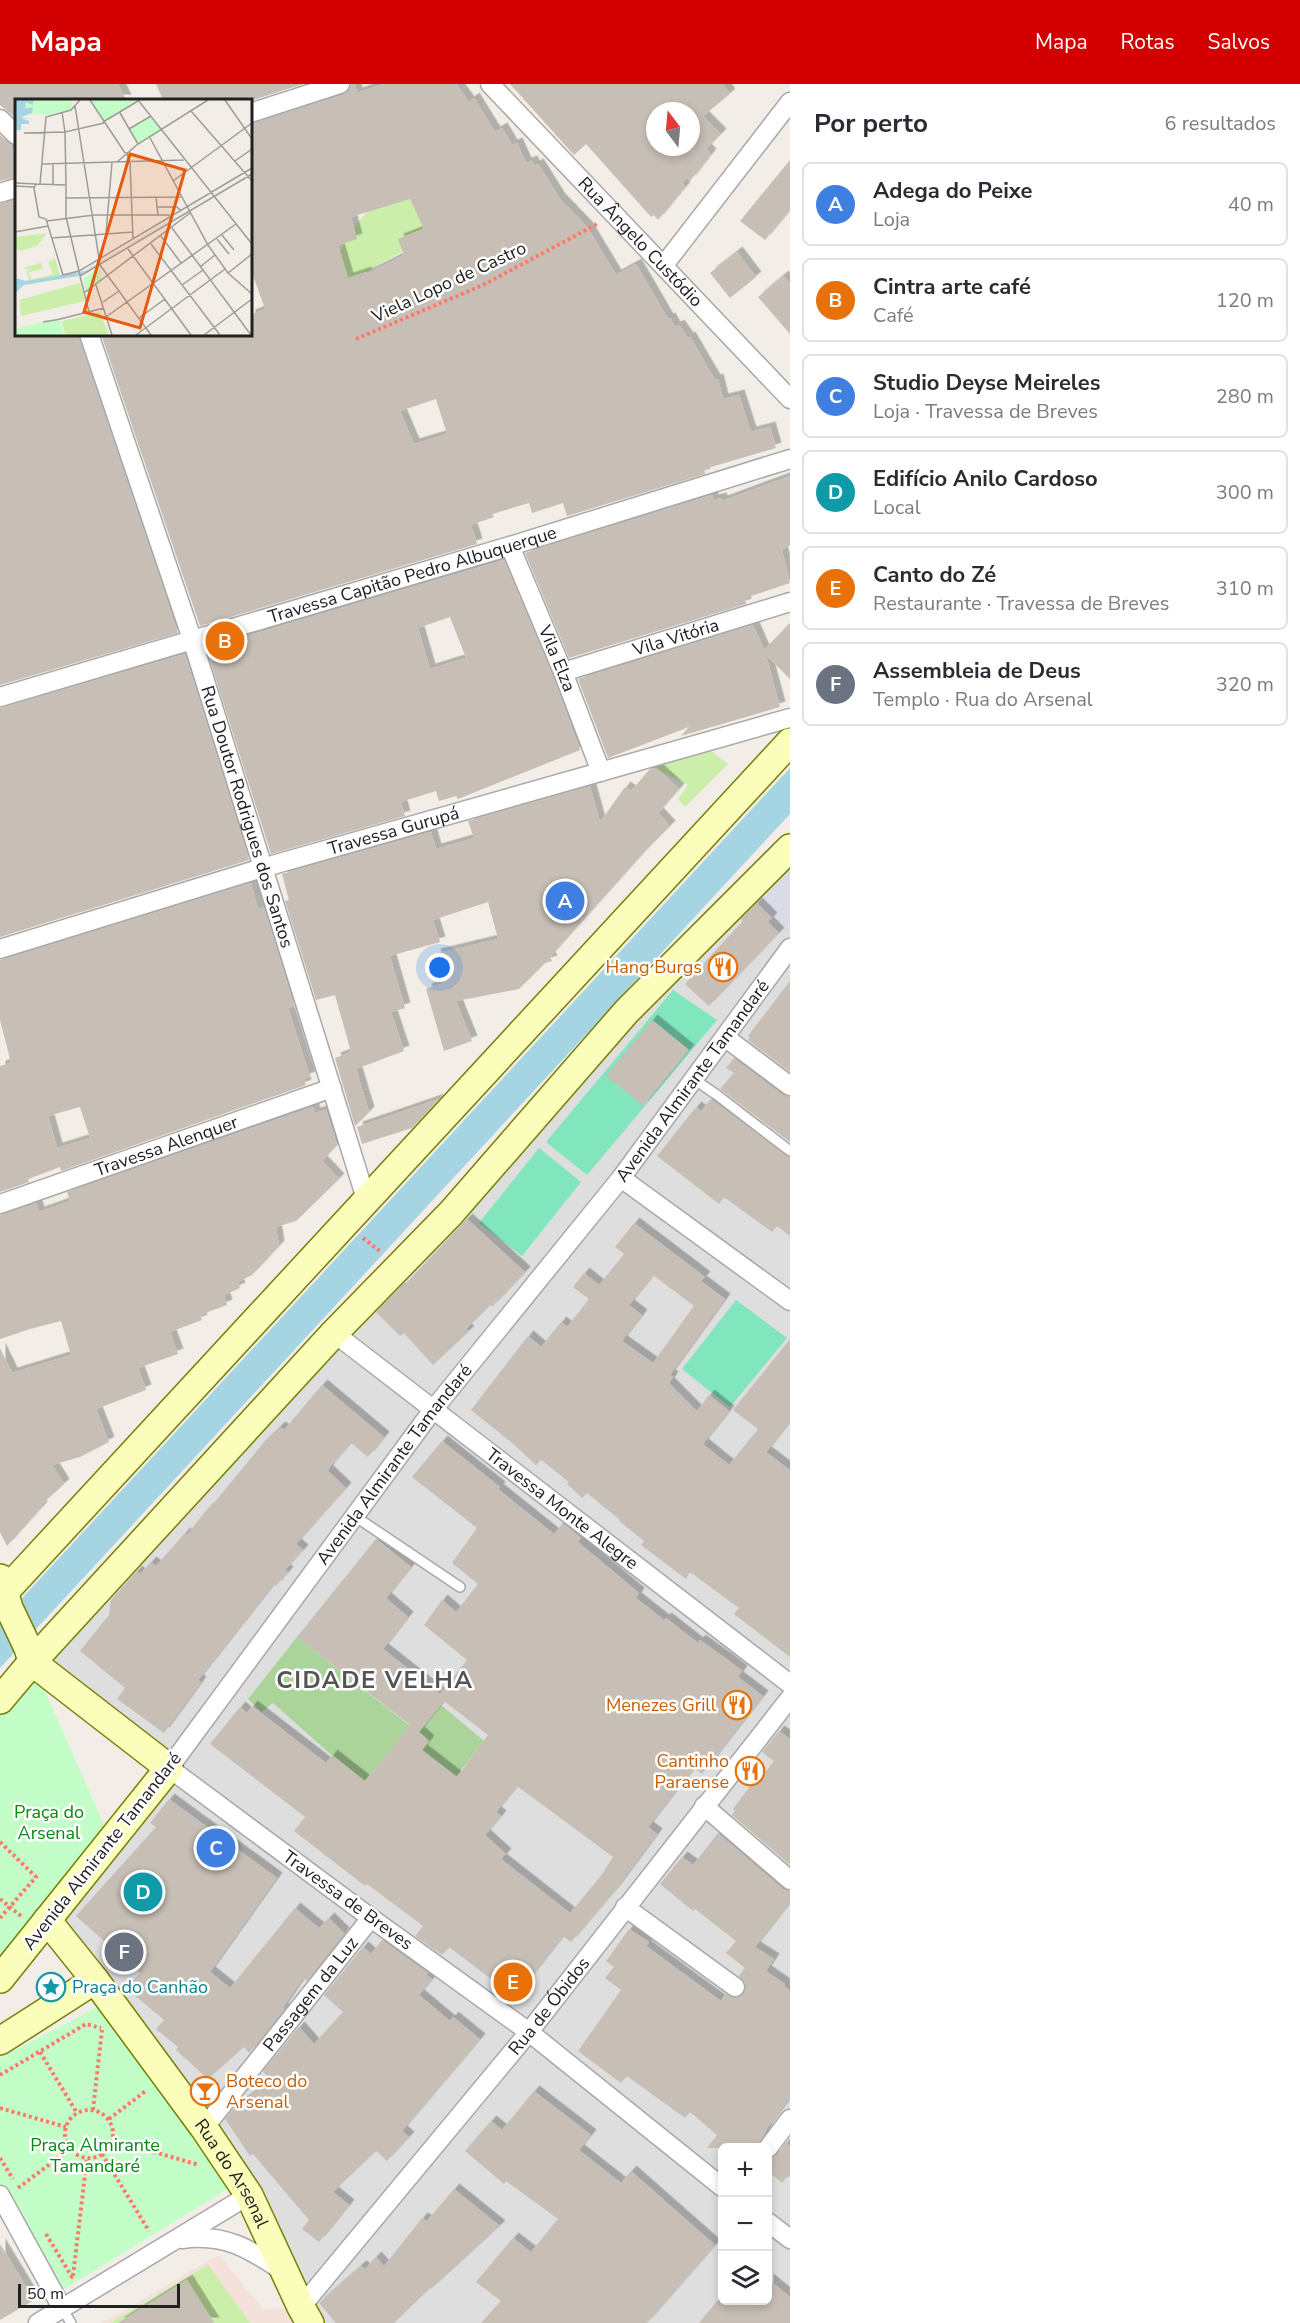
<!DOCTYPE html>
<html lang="pt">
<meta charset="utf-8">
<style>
body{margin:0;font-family:"Nunito Sans",sans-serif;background:#f7f7f7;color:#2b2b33}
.controls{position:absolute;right:18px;bottom:18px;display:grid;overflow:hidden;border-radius:9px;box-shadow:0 3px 9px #0003}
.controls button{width:54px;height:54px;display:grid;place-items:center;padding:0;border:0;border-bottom:2px solid #e1e1e2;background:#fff;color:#2b2b33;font:30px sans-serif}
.compass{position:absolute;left:646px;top:18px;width:54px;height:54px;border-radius:50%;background:#fff;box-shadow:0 3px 9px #0003;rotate:344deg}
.scale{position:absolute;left:18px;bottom:15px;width:162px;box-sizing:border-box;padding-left:6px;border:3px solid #212121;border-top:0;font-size:16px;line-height:21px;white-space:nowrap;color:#212121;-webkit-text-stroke:4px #fff;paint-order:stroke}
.you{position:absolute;left:440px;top:884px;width:21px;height:21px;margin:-15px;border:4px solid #fff;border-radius:50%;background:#1a73e8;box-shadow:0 0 0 9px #1a73e833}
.badge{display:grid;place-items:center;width:39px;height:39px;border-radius:50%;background:#d20001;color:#fff;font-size:20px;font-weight:700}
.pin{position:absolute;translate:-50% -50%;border:3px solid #fff;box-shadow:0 2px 6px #0006}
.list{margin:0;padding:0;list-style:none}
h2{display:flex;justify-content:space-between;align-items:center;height:78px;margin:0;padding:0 24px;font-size:26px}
h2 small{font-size:20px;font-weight:400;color:#7c7c81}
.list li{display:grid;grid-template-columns:39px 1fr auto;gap:18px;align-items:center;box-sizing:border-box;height:84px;margin:0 12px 12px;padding:0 12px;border:2px solid #e1e1e2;border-radius:9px}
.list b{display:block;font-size:22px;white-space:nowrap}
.list p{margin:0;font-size:20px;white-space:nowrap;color:#7c7c81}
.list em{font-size:20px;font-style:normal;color:#7c7c81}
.icon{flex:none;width:33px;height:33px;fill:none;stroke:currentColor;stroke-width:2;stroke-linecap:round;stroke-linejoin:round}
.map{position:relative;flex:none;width:790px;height:2239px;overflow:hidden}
header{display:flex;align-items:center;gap:36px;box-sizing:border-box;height:84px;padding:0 30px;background:#d20001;color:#fff}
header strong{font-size:28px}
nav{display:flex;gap:33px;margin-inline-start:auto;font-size:21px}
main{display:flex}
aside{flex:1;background:#fff}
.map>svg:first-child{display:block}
</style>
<header>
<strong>Mapa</strong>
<nav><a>Mapa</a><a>Rotas</a><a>Salvos</a></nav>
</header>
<main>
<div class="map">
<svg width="790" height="2239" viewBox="0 0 790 2239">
<defs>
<filter id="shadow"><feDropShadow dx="5.5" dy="-5.5" stdDeviation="0" flood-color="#0004"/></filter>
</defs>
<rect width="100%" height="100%" fill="#f2eee7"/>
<path fill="#dfdede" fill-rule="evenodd" d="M790,764V2239H310L249,2111L47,1836L169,1684L32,1578ZM722,2064H768V2216H722Z"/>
<path fill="#f4e1da" d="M220,2172L263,2225L301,2224L304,2239H100L127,2225L209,2176Z"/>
<g fill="#cceeab">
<path d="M414,108L428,140L414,150L401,168L358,193L327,198C337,171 357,127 386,115C394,112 405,111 414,108Z"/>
<path d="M710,666L728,680L685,723L678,715L688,701L654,684Z"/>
<path d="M208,2181L250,2239H110Z"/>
</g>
<g fill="#abd49a">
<path d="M297,1553L410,1642L363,1699L273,1619L261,1628L248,1615Z"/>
<path d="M441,1621L484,1657L454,1695L401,1694L429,1657L419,1648Z"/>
</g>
<g fill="#c3fdc8">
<path d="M32,1578L106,1745L0,1881V1620Z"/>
<path d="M99,1922L236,2098L220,2110L64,2205L0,2099V1974Z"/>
</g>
<g fill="#81e5be">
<path d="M673,906L717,936L587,1091L546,1058Z"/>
<path d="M539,1064L581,1098L522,1172L479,1139Z"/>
<path d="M736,1216L787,1254L730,1323L682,1285Z"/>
</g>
<path fill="#dbdbe8" d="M790,778V839L785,848L753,815Z"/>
<path fill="#a5d4e2" d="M790,684V730L0,1584V1538Z"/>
<g fill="#c7beb6" fill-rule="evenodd" filter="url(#shadow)">
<path d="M0,0H118L126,16H16V34L0,21Z"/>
<path d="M156,0H303L250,17V13L240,16H163Z"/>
<path d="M351,0H355L357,9L383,0H456L469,18L474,14L495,48L502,44L512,61L517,59L526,79L532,77L534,82L538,80L560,115L587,143L616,191L636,180L668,235L670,234L675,243L679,241L688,254L690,253L715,296L718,295L723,315L739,311L751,348L770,343L776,364L704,385L705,390L567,432L563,419L532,429L529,419L492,430L494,433L471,441L477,460L200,542L101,250H250V231L265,225L250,183V40L343,11L349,7ZM410,115L424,145L398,155L404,171L367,190L366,188L348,194L338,161L357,155L351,133ZM436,315L447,350L414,360L400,327Z"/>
<path d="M510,0H722L730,10L703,32L721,50L706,65L711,70L690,97L687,94L682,99L685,103L658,136L654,131L651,133L586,60L574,71ZM655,27H691V63H655Z"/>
<path d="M0,51L11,61L16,77V93L0,97Z"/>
<path d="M790,76V126L765,156L740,137Z"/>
<path d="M16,116V250H78L178,549L0,601V120Z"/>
<path d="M737,168L756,193L730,214L710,189Z"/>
<path d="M783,192L790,200V250L758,213Z"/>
<path d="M790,392V461L782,466L790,499L745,514L746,520L569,574L525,469L712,411L713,416L721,414L722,417Z"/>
<path d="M504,476L553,592L580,666L458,715L456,712L439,717L436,707L401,718L405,732L271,770L206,564ZM450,533L466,574L430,585L418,544Z"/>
<path d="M790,539V595L766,571L780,623L681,652L689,643L608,674L578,595L753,541L764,566Z"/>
<path d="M185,570L249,776L0,853V624Z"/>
<path d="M656,684L679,705L658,729L670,742L646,766L550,873L552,877L545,879L519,905L456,917L472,957L444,967L426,905L444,899L435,870L498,855L488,818L433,836L440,858L390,872L405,924L391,928L404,967L356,985L369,1028L355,1042L335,974L351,968L335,911L316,916L285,817L289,816L282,790L431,748L436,765L474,754L468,737L590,702L600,738L625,703L631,707L650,685Z"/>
<path d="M251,799L258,825L264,823L294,922L288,924L310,993L304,995L306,1001L61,1087L60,1083L28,1095L29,1098L0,1108V982L11,979L0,936V876ZM80,1023L90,1054L57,1064L48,1032Z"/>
<path d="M757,819L772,834L768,838L779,849L709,922L685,900L743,837L741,835Z"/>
<path d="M790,897V988L748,956L750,953L748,952Z"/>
<path d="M652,936L689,966L643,1022L606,992Z"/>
<path d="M734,974L783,1011L790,1013V1058L720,1005L734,989L726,984Z"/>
<path d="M439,1015L412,1044L362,1060L357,1043Z"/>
<path d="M711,1015L790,1074V1152L777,1142L772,1148L724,1113L719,1120L657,1072L696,1023L701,1027Z"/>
<path d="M313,1023L315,1029L326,1026L337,1061L322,1077L339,1095L296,1137L276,1143L279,1162L252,1191L238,1198L240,1204L224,1211L227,1221L200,1231L202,1236L170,1248L178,1270L138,1284L146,1306L96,1325L109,1358L80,1373L52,1381L64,1400L41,1421L42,1423L7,1462L0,1448V1264L12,1289L71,1271L61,1237L30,1245L0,1255V1131L36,1119L39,1128L70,1117L67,1108Z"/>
<path d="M467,1135L525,1188L492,1223L490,1221L466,1245L469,1247L433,1281L404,1249L400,1252L376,1228L400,1204L401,1205Z"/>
<path d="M634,1139L705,1193L701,1197L725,1215L670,1291L673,1293L669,1299L697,1327L709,1311L729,1327L703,1360L729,1381L758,1345L733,1326L790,1255V1337L766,1368L790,1386V1573L734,1530L739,1524L690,1488L686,1495L641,1461L644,1457L619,1437L620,1436L587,1409L582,1414L567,1400L569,1398L541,1376L536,1381L511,1358L471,1326L528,1252L541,1263L561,1238L567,1243L589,1215L573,1203L584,1189L599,1201L624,1170L615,1163ZM653,1191L694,1222L653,1279L622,1257L642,1231L629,1221Z"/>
<path d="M322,1301L384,1353L368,1373L351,1359L330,1383L328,1387L346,1404L296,1460L303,1466L285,1486L288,1488L276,1502L274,1500L198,1596L201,1598L164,1649L117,1615L125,1604L80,1567L109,1531L111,1516L137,1487L140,1490L151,1478L156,1482L185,1449L187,1451L208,1424L209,1425L265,1357L280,1343L284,1346Z"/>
<path d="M442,1357L500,1403L498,1405L554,1450L563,1439L581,1454L578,1458L639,1509L636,1514L664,1536L666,1534L698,1559L700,1556L728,1576L742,1587L738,1593L763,1612L702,1690L694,1684L648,1743L657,1750L616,1805L571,1858L563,1852L515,1913L449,1863L442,1871L415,1852L423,1842L367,1800L365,1802L294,1747L305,1733L210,1660L240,1623L247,1629L252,1622L326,1679L332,1671L365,1697L410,1641L297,1553L376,1455L411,1483L386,1514L408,1533L383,1565L440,1610L467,1576L424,1541L442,1516L456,1528L478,1500L452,1479L477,1444L412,1393ZM444,1617L488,1651L457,1693L422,1666L429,1657L419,1648ZM517,1702L613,1773L600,1793L570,1829L501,1775L506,1770L485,1751L501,1732L496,1728Z"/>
<path d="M779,1647L790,1655V1781L732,1731L735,1727L733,1725L751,1701L754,1703L774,1677L762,1668Z"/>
<path d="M169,1715L277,1794L210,1888L230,1904L295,1824L319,1844L329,1834L344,1849L307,1897L303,1894L283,1924L284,1925L249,1969L244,1963L208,1995L176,1966L178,1963L156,1945L164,1936L126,1904L140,1889L76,1832L156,1743L150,1739Z"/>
<path d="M718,1749L783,1805L790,1807V1818L755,1863L774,1875L766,1887L785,1900L784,1902L790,1907V2014L768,2043L757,2064H707L717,2051L690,2028L685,2034L627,1992L621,1999L578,1967L621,1906L605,1894L614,1883L606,1877L629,1845L649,1858L646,1862L721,1917L725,1910L734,1914L744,1909L745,1899L739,1892L745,1884L726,1869L736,1857L695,1825L693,1827L660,1800L682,1773L693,1781Z"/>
<path d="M382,1856L428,1889L426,1891L432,1895L419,1911L450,1937L453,1933L480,1955L402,2047L409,2053L387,2077L376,2067L333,2108L349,2121L319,2158L302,2145L309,2136L253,2070L250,2072L225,2035L236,2022L271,1997L263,1987L299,1943L314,1960L343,1928L324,1911L363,1863L371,1870Z"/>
<path d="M534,2007L591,2051L579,2066L621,2099L631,2087L715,2161L647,2239H481L501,2217L476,2198L513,2154L531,2168L558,2135L506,2097L504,2100L465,2067L491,2037L502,2046Z"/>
<path d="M786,2058L790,2062V2089L782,2099L768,2087V2075L777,2071Z"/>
<path d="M454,2105L500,2142L431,2205L430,2204L394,2239H336L319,2219L361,2182L365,2185L376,2173L384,2182L422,2134L427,2137Z"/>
<path d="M0,2160L34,2216L0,2236Z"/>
<path d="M768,2195L790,2213V2239H699L717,2217H768Z"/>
<path d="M187,2196L214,2239H118Z"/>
</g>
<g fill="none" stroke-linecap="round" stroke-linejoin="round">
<g stroke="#a8a8a8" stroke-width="12">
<g id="lane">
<path d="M695,996L717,1011L790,1067"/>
<path d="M356,1433L460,1503"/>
<path d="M62,2224L71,2239"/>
</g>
</g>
<g stroke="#a8a8a8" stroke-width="21">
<g id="street">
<path id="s1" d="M490,0L790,315"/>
<path d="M250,29L340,0"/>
<path d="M0,35L16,51"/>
<path d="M0,109L16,104"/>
<path d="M664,181L790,18"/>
<path id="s2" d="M89,250L192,555L366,1115"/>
<path id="s3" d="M510,462L563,588L601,688"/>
<path id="s4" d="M563,588L790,518"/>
<path id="s5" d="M0,613L510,462L790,375"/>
<path id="s6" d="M0,865L262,784L790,634"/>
<path d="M726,954L790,1002"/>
<path d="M621,1094L790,1217"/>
<path id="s7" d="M0,1120L332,1004"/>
<path id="s8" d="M334,1249L790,1600"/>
<path d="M704,1722L790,1796"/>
<path d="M625,1823L735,1903"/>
<path id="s9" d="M204,2044L371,1834"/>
<path d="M768,2064L790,2035"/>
<path id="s10" d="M722,2103L529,1948L371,1834L169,1684L432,1327L621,1094L790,864"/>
<path d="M0,2111L62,2224"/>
<path d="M768,2138L790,2155"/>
<path d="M182,2155C225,2149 250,2165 284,2188"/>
<path id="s11" d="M301,2223L529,1948L790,1614"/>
<path d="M38,2239L249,2111"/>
</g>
</g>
<g stroke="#738000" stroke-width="30">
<g id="secondary">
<path d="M0,1513L790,658"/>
<path d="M0,1616L32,1578L334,1249L451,1129L627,927L790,764"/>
<path id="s12" d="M47,1836L95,1896L204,2044L249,2111L301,2223L310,2239"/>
<path d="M0,1895L169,1684L32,1578L28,1564L9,1524L0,1494"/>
<path d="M0,1957L95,1896"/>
</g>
</g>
<g stroke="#ff7a6b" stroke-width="4" stroke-dasharray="3 3" stroke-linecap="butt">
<path d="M356,255L483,201L599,139"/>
<path d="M363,1154L381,1168"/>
<path d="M0,1758L36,1793L0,1834"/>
<path d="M0,1815L21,1832"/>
<path d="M40,1968L77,2029"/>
<path d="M0,1991L86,1940L101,1944"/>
<path d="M0,2024L66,2043"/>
<circle cx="89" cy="2050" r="24"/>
<path d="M93,2026L102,1946"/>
<path d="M109,2035L147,2006"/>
<path d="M113,2056L199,2081"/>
<path d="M102,2070L149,2147"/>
<path d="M0,2074L13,2095"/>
<path d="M18,2104L70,2065"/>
<path d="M46,2150L72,2193L75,2192"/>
<path d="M73,2192L87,2074"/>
</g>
<use href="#lane" stroke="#fff" stroke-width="9"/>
<use href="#street" stroke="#fff" stroke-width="18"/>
<use href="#secondary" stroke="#fafeba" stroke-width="27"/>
</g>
<defs>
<g id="restaurant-ring" transform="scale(1.5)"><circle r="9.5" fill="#fff" stroke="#e8710a" stroke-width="1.5"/><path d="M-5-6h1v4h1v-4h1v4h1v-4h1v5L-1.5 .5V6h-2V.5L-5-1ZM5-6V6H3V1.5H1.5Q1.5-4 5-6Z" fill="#e8710a"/></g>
<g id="sight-ring" transform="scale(1.5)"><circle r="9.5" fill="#fff" stroke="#0f9aa8" stroke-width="1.5"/><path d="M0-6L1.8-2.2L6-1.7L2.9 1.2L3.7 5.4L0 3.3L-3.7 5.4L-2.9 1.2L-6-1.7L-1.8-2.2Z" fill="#0f9aa8"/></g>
<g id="bar-ring" transform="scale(1.5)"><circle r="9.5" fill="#fff" stroke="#e8710a" stroke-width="1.5"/><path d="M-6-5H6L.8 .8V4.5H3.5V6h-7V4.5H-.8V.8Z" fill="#e8710a"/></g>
</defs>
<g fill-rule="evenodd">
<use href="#restaurant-ring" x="723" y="883"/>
<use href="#restaurant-ring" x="737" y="1621"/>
<use href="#restaurant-ring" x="750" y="1687"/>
<use href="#sight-ring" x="51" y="1903"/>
<use href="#bar-ring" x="205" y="2007"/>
</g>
<g text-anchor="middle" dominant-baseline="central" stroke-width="5" stroke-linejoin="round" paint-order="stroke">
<g font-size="18" fill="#212121" stroke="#fff">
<text stroke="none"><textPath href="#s1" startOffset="218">Rua Ângelo Custódio</textPath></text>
<text transform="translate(449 198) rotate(-25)">Viela Lopo de Castro</text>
<text stroke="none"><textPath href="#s5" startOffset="430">Travessa Capitão Pedro Albuquerque</textPath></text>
<text stroke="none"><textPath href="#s4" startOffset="118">Vila Vitória</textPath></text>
<text stroke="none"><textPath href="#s3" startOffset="122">Vila Elza</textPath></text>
<text stroke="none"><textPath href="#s2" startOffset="508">Rua Doutor Rodrigues dos Santos</textPath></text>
<text stroke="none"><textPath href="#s6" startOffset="411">Travessa Gurupá</textPath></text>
<text stroke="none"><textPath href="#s10" startOffset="1558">Avenida Almirante Tamandaré</textPath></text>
<text stroke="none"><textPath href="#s7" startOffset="176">Travessa Alenquer</textPath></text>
<text stroke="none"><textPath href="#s10" startOffset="1072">Avenida Almirante Tamandaré</textPath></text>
<text stroke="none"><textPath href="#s8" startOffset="288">Travessa Monte Alegre</textPath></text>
<text transform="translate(102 1767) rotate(-52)">Avenida Almirante Tamandaré</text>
<text transform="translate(348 1816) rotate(36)">Travessa de Breves</text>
<text stroke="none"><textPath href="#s9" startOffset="171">Passagem da Luz</textPath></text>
<text stroke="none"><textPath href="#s11" startOffset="390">Rua de Óbidos</textPath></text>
<text stroke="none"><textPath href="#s12" startOffset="314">Rua do Arsenal</textPath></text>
</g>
<g font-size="18" fill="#c56008" stroke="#fff" text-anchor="end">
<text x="702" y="883">Hang Burgs</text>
<text x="716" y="1621">Menezes Grill</text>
<text x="729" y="1677">Cantinho<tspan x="729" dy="21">Paraense</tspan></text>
<text x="226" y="1997" text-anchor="start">Boteco do<tspan x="226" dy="21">Arsenal</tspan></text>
</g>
<g font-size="18" fill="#048a0f" stroke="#fff">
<text x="49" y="1728">Praça do<tspan x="49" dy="21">Arsenal</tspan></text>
<text x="95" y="2061">Praça Almirante<tspan x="95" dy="21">Tamandaré</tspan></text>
</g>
<g font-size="18" fill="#0d838f" stroke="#fff" text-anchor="start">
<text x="72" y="1903">Praça do Canhão</text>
</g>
<g font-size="24" font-weight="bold" letter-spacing="1.5" fill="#545454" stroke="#fff">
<text x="375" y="1596">CIDADE VELHA</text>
</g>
</g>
<g transform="translate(15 15)">
<rect width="237" height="237" fill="#f2eee7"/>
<path d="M32,134L22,147L5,152L0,148V138ZM40,159L45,177L11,182L14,180L11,172L17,170H9L11,168L26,164L28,170L14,173L16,180L28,178L38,175L33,163ZM65,184L70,202L6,217L4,201ZM85,213L94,236H50L47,222Z" fill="#cceeab"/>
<path d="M19,1H56L58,10L33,16L17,14L18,8L10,11L11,2ZM76,1H123L89,22ZM136,17L147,30L123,44L115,30ZM85,167L87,181L70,193L68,180ZM45,219L49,236H0L2,229Z" fill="#c3fdc8"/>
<path d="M0,1H19L18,6L11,3L10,10L18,8L17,14L6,18L17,20L6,19L14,22V25H6V31H0ZM237,71L63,177L9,186L0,194V179L11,182L70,172Z" fill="#a5d4e2"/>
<path fill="none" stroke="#9e9c98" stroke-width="1.5" d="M75,1L110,54M123,1L237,145M210,1L237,40M60,7L84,159M176,12L237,82M47,13L50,33L51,86V118L64,172L48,176L31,120L24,118L19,89L21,85L51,86M105,14L123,45M88,23L123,2M114,30L136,17M9,34L50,33L89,24M134,37L193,146L213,174L237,195M111,53L115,63L118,140M220,62L237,50M102,63L123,45L193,1M27,65L169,61M237,69L64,172L65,177L237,75M158,82L237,24M1,84L21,85M25,85L31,18L56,11L65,1M38,86V65M0,87L19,88M141,98L143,116M51,99L166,98M142,108H162L166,112M32,122L79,116H155M157,129L236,236M0,133L33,127M91,134L97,63M207,136L219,151M146,137L166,164M36,139L118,133M202,140L214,155M136,145L205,236M113,150L176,236M85,166L136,236M185,168L200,156M213,174L237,155M65,177L74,213M81,186L97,236M167,186L188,171M69,194L175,114M88,203L104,192M91,218L221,125M124,219L150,200M45,220L89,209M28,223L46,220M121,236L210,170M189,236L237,200"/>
<path fill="#e8590c" fill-opacity="0.15" stroke="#e8590c" stroke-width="3" d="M115,55L170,71L125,229L69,213Z"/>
<rect width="237" height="237" fill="none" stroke="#212121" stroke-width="3"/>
</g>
</svg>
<div class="controls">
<button>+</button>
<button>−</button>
<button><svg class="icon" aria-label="layers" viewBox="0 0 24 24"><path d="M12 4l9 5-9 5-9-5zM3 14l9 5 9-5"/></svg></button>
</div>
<svg class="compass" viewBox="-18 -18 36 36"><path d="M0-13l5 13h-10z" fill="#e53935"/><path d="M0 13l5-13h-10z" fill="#7c7c81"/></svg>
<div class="scale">50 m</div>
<div class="you"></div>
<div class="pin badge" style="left:565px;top:817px;background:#3f7fe0">A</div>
<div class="pin badge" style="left:225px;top:557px;background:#e8710a">B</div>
<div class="pin badge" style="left:216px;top:1764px;background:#3f7fe0">C</div>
<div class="pin badge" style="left:143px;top:1808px;background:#0f9aa8">D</div>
<div class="pin badge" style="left:513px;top:1898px;background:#e8710a">E</div>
<div class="pin badge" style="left:124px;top:1868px;background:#6b7280">F</div>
</div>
<aside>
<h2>Por perto<small>6 resultados</small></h2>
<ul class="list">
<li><span class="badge" style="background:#3f7fe0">A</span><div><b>Adega do Peixe</b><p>Loja</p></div><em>40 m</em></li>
<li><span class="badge" style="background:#e8710a">B</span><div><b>Cintra arte café</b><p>Café</p></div><em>120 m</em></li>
<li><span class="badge" style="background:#3f7fe0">C</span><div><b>Studio Deyse Meireles</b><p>Loja · Travessa de Breves</p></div><em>280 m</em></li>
<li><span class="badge" style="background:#0f9aa8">D</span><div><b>Edifício Anilo Cardoso</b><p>Local</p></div><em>300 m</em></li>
<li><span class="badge" style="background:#e8710a">E</span><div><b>Canto do Zé</b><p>Restaurante · Travessa de Breves</p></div><em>310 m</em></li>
<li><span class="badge" style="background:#6b7280">F</span><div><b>Assembleia de Deus</b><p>Templo · Rua do Arsenal</p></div><em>320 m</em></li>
</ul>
</aside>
</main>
